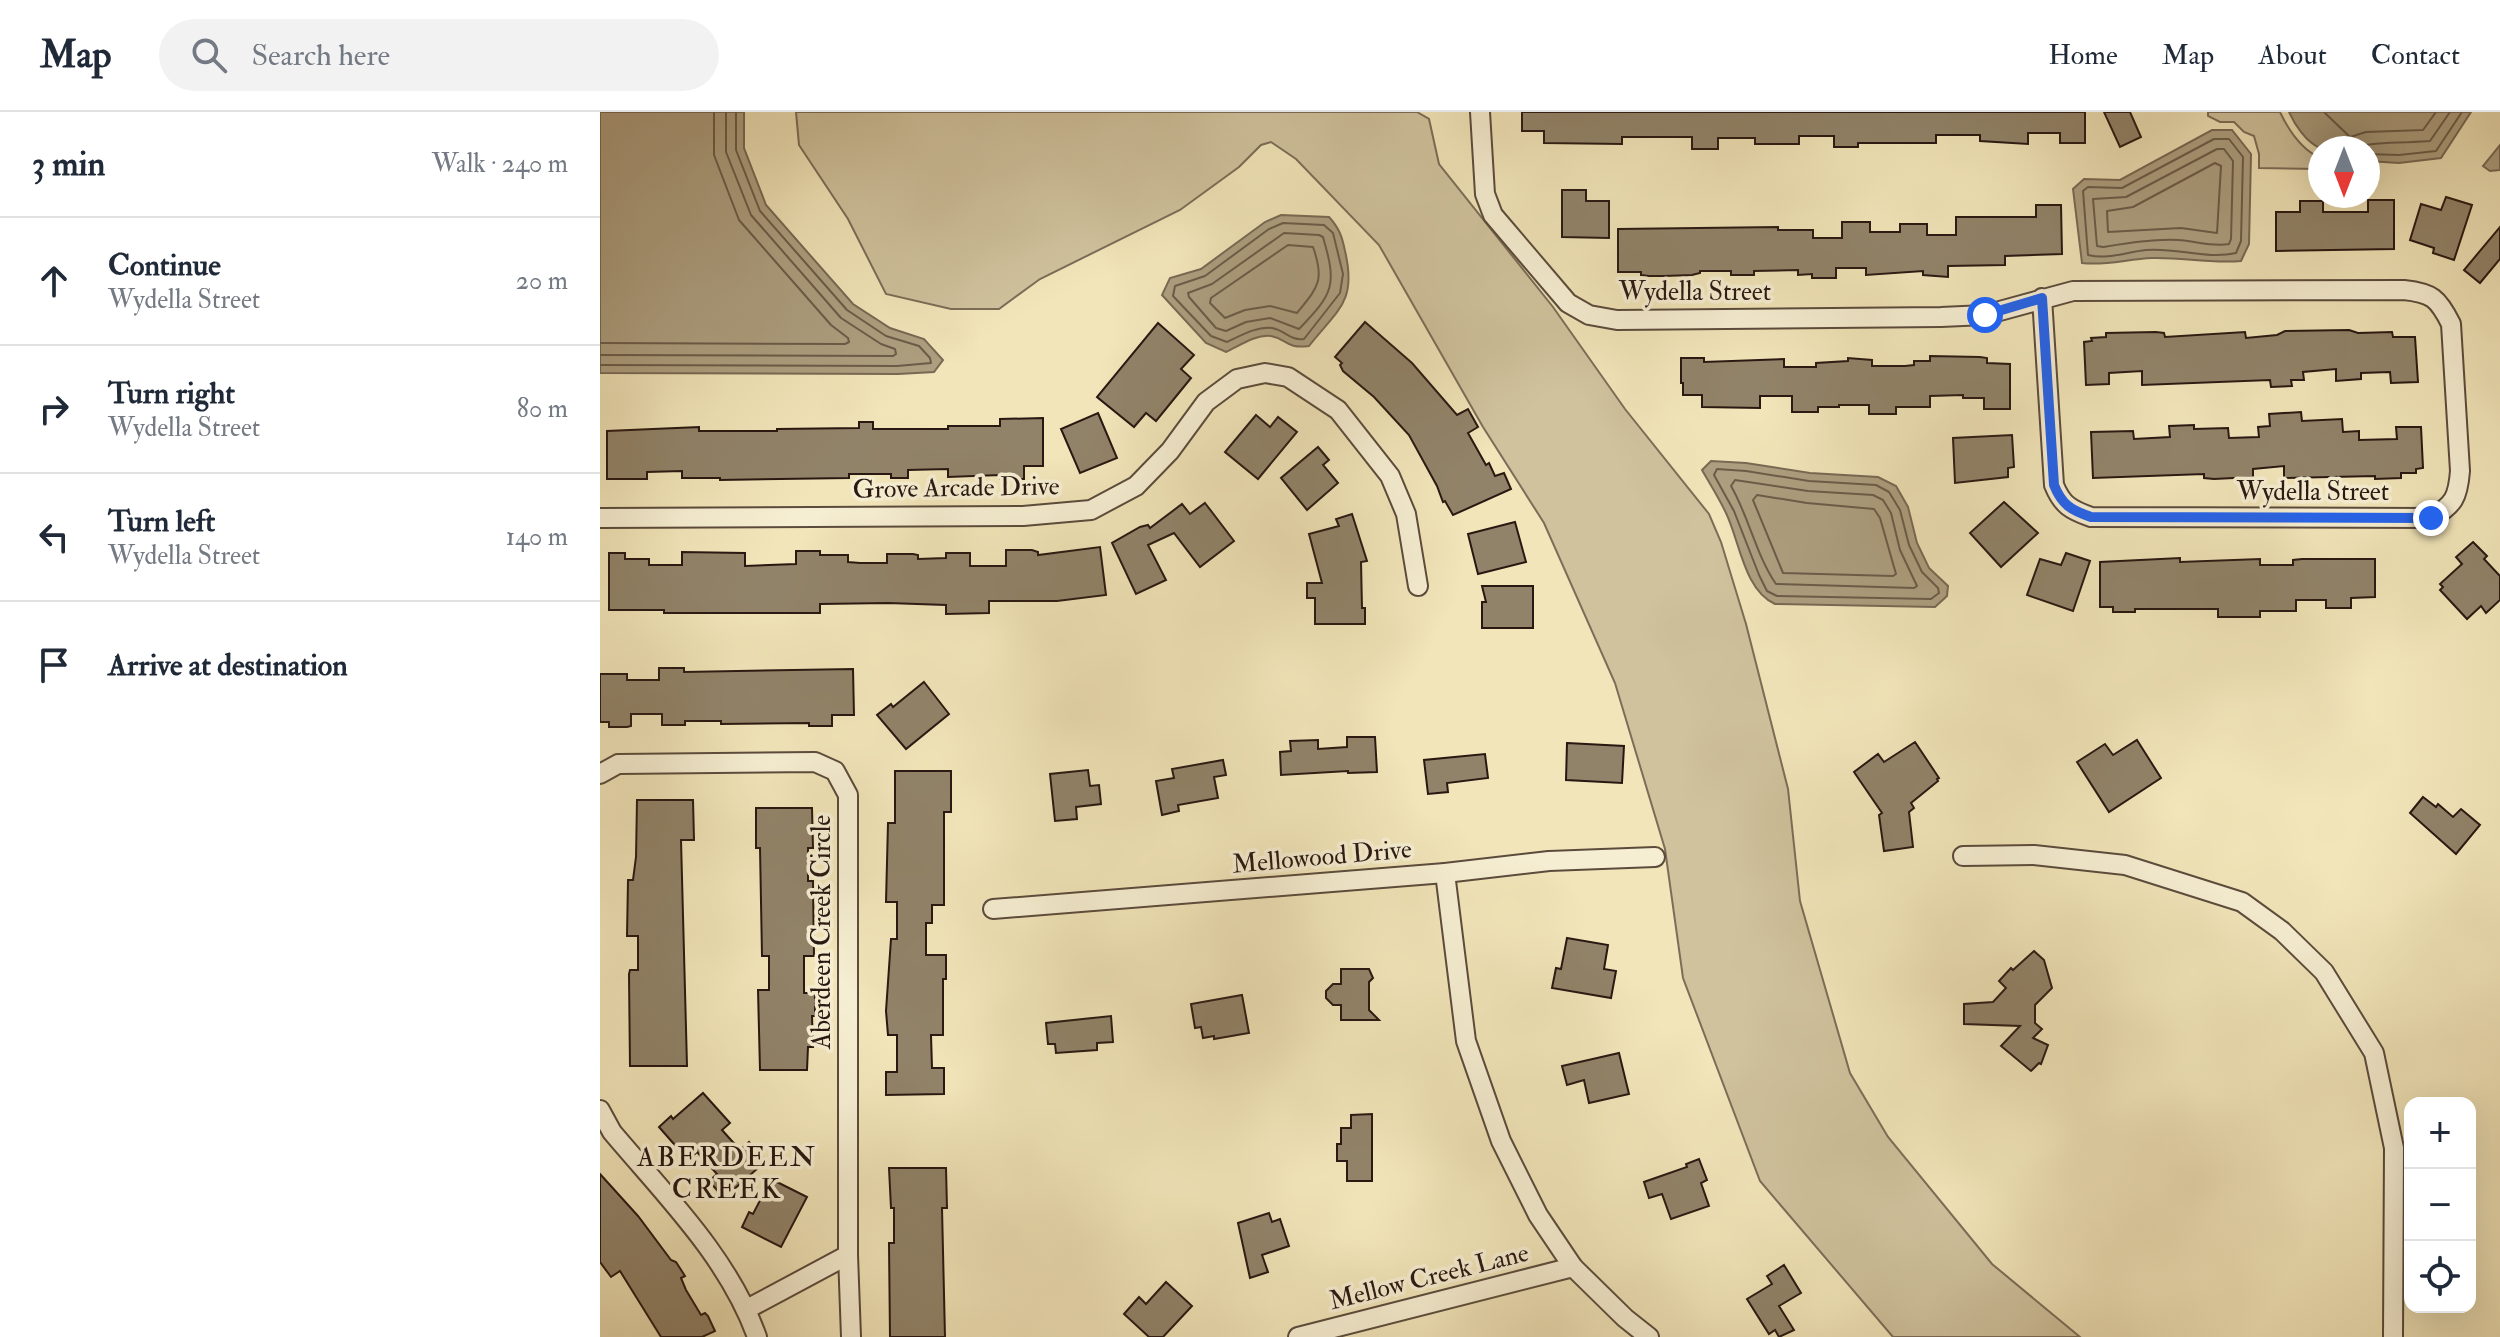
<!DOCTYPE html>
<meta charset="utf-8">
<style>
body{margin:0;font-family:"IM FELL Double Pica",serif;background:#f2f2f3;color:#1f2937}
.controls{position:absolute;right:24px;bottom:24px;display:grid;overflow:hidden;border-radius:16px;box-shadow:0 8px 32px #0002}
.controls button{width:72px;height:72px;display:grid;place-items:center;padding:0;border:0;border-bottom:2px solid #e0e1e3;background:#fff;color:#1f2937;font:40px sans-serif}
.compass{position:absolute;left:1708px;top:24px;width:72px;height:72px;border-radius:50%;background:#fff;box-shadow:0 8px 32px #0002;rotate:180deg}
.stop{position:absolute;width:24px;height:24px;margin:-18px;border:6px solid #2563eb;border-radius:50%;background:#fff}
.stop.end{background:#2563eb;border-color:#fff;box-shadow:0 2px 8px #0008}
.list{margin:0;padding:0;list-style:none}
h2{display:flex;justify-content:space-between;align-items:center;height:104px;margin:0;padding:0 32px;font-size:34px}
h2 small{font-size:26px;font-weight:400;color:#747a83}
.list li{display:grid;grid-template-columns:52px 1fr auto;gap:24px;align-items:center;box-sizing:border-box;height:128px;padding:0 32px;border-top:2px solid #e0e1e3}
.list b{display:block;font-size:30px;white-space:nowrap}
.list p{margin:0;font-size:26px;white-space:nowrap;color:#747a83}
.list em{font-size:26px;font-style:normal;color:#747a83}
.icon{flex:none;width:44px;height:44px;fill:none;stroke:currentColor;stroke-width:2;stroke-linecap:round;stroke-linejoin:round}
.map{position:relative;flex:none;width:1900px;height:1225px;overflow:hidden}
header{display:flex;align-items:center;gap:48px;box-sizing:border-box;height:112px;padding:0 40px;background:#fff;border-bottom:2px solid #e0e1e3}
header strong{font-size:38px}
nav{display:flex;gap:44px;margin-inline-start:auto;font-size:28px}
.search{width:560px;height:72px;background:#f2f2f3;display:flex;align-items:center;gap:20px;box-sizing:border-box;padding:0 28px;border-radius:44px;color:#747a83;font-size:30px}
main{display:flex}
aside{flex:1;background:#fff}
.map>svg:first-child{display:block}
</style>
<header>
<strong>Map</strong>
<div class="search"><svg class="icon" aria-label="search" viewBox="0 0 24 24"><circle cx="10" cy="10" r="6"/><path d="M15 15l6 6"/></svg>Search here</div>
<nav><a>Home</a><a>Map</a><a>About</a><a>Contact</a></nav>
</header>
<main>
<aside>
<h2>3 min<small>Walk · 240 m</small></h2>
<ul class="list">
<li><svg class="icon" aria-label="ahead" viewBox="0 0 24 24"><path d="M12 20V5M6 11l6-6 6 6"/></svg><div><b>Continue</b><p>Wydella Street</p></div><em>20 m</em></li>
<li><svg class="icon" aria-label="right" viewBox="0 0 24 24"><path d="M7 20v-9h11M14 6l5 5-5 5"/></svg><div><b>Turn right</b><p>Wydella Street</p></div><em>80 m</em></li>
<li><svg class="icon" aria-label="left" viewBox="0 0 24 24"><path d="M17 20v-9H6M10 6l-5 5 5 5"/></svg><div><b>Turn left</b><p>Wydella Street</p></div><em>140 m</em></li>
<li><svg class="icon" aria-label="arrive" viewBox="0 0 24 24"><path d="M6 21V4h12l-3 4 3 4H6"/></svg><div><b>Arrive at destination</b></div></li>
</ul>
</aside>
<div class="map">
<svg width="1900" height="1225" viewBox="0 0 1900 1225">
<rect width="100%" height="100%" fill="#f1e5b9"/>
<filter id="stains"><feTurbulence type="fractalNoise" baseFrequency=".0025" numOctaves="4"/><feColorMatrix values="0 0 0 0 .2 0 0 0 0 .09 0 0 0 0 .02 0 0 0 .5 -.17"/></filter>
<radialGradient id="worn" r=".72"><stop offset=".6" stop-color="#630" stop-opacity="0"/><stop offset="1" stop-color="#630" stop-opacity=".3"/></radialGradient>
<g fill="#cfc29d" stroke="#7c6d58" stroke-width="2">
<path d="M196,0H817L829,7L839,52L953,195L1025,297L1109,402L1121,430L1146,512L1188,677L1200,789L1250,961L1288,1025L1392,1152L1480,1225H1293L1160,1069L1083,866L1065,737L1015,571L944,411L883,315L779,133L696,47L671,30L661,33L639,55L580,98L440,167L399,197H351L286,182L248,107L199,33Z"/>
<path d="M1608,0H1680C1689,19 1701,37 1720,46V57L1659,56V42L1654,24L1644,20L1634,10H1620L1608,4Z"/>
</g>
<g fill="#ad9f80" stroke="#786954" stroke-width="2">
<path d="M0,0H144V36L166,93L253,192L290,216L324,227L343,248L334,260L298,262L0,261Z"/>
<path d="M1689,0H1871L1841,46L1799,51L1768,49V36H1720C1706,30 1695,13 1689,0Z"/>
<path d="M1612,18H1632L1651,42L1649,132L1641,149C1610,152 1582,145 1552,146C1527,147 1506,154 1482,151L1473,77L1484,67L1520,68Z"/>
<path d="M1900,33V58L1890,59L1883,54Z"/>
<path d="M681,103L729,105C739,116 742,124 745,139C757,190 738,197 709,234C685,237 688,227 671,224C656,222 639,234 626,240L606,231L562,183L570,166L601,157L665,110Z"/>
<path d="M1111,349L1146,351L1210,361L1278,365L1296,374L1308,395L1317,431L1329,456L1348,474L1347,484L1335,495L1175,492C1144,478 1140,430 1126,401C1119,386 1110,372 1102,358Z"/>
</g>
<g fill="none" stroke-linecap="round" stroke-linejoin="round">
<g stroke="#6b5c49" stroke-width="2">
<path d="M1724,0L1750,25L1766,20L1823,18L1836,0"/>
<path d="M1614,27H1629L1643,45L1641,129L1636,141C1606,148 1576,135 1546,138C1526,140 1508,148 1488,143L1483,79L1488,75L1522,76Z"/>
<path d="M1757,36C1770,29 1813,31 1830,29L1850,0"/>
<path d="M1617,37H1624L1633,49L1631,127L1629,132C1611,135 1596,129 1578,128C1552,127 1528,131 1503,135L1497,134L1493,87L1526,85Z"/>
<path d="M1768,42L1799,43L1836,39L1862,0"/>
<path d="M1615,51L1621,54L1617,121L1581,116L1508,120L1507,99L1533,95Z"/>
<path d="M683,111L724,113L733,121L743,162L740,181L704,227C690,229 685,218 672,216C657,214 640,224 627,230L611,224L573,184L575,174L605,164L669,117Z"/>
<path d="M684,121L719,123L723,125C737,173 734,181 699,217L670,206L646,210L626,219L616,216L589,185L588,181L612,172Z"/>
<path d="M688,133L713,135C725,169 718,175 697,201L670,194L645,198L625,206L610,191L611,186Z"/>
<path d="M0,231L245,232L249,230L248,226L231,213L139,108L114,43V0"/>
<path d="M0,243L293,244L296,242L295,237L281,232L241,206L151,103L126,40V0"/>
<path d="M0,253L297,254L331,251L330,246L319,234L286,224L247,198L160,99L136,38V0"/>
<path d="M1117,357L1146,359L1209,369L1276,373L1289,380L1300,398L1309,433L1322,460L1338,476L1339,481L1331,487L1177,484L1167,479L1159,463L1134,399L1114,363Z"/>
<path d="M1135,368L1208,379L1273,383L1283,388L1291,401L1300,438L1317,474L1314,476L1176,472C1156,443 1149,405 1131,374Z"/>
<path d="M1157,383L1207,391L1274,397L1280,406L1296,462L1293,464L1183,461L1153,388Z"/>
</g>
</g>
<g fill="#918369" stroke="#291812" stroke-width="2">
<path d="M922,0H1485V31H1460V21H1428V32L1380,29V23H1336V31H1258V35H1234V24H1199V32H1155V26H1118V37H1092V25H1022V32L944,31V19H922Z"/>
<path d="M1504,0H1530L1541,25L1520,35Z"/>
<path d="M962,78H986V89H1009V126L962,125Z"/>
<path d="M1846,85L1872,93L1854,148L1833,141L1834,136L1810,128L1821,92L1841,98Z"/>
<path d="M1768,88H1794V137L1676,139V100H1700V89H1723V100H1768Z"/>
<path d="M1436,93H1461L1462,142L1405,144V153L1348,154V165L1323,163V159L1266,163V156H1236V166H1212V162L1198,163V158L1154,159V163H1131V159H1100V161L1092,163L1064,164H1049L1041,163V160H1018V117L1178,115V118H1213V126H1242V110H1270V120H1300V112H1327V123H1356V105H1436Z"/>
<path d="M1900,115V147L1880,171L1864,158Z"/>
<path d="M765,210L812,251L857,303L868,297L878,315L868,321L886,353L889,351L895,364L904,361L911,377L853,403L845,389L843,390L837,374L809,323L774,285L743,259L740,253L742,251L735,245Z"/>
<path d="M558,211L594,243L581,257L591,266L556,309L546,301L534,315L497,285Z"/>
<path d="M1749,218L1758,221L1792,220L1793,225H1815L1818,270L1791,271L1790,260L1761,261V267L1736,269V257L1703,260L1704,268H1691L1692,274L1671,275L1670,268L1542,273V259L1509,261V272L1486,273L1484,230L1492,229L1491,226L1506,225V221L1556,220L1564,221L1565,225L1645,220L1646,226L1677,223L1685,219Z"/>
<path d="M1330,244L1380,245L1387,246V251L1410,252V297H1384V286H1363V283L1330,284V295H1296V302H1269V293H1239V295H1218V300H1192V284H1160V296L1102,295V283H1083V271H1081V246H1104V250L1184,247V255H1216V251L1248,249V246L1272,248V254H1305L1314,253V249H1330Z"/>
<path d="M1701,300L1702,309L1742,307L1743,320L1759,319V328L1797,327L1796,315H1821L1823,356L1816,357V361H1801V366L1775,367V364L1684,366V354L1653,357V365L1614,367L1604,366V362L1493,366L1491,320L1533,319L1534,327L1570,325L1569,314L1594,313V317L1628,316L1629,326L1659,325L1658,315L1670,314L1669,302Z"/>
<path d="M498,301L517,346L480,361L461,317Z"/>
<path d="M656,303L670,315L678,305L697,320L658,367L625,340Z"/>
<path d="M443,306V354H424V367H400V363L348,365V357L308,358V366H291V362H249V366L120,368V366H82V359L47,360V367H7V319L99,315V319H177V317L259,316V310H273V317H348V314H400V307Z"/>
<path d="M1412,323L1414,355L1408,356V365L1355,371L1353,326Z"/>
<path d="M718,335L729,348L723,353L738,371L707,398L681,366Z"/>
<path d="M1404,390L1438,421L1401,455L1370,421Z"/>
<path d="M605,391L634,429L600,455L574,421L548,433L566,468L536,482L512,431L540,415L548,413L550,416L582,392L590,402Z"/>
<path d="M752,402L767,449L761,450L762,496H765V512H715V486H707V471H722L709,422L739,414L736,407Z"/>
<path d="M915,410L926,450L878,462L868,422Z"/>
<path d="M1873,430L1887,444L1884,447L1900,464V488L1886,501L1881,494L1867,507L1840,478L1843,475L1840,472L1862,452L1856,445Z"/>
<path d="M500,435L506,483L457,489H389V501L346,502V493L288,491L220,492V501H64V498H9V441H25V447H49V453H82V440L145,441V454L196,452V439H220V443H248V450L260,451H287V442H313L318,443V447L346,446V441H370V454H406V438H432L438,440V443Z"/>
<path d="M1466,441L1490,449L1473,499L1427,483L1440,447L1461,453Z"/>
<path d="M1580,446V450L1660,447V453H1693V448L1702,447H1775V485L1751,486V496H1726V488H1696V499H1660V505H1618V497H1535V500H1513V495H1500V450Z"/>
<path d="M882,474H933V516H882V490H886Z"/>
<path d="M59,556H84V560L253,557L254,603H232V614H209V611L121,612V609H85V613H62V602H31V614L27,615H9V610H0V562H27V568H59Z"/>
<path d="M324,570L349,602L306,637L277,603L291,592L293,595Z"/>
<path d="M747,625H775L777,660L748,661V659L681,663L680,640L691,639L690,629L718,628V637L747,635Z"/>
<path d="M1537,628L1561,666L1509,700L1477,650L1505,632L1513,643Z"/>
<path d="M1315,630L1339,666L1337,667L1338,669L1311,691L1314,696L1309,700L1313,735L1284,739L1279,703L1282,701L1254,660L1278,642L1284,650Z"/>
<path d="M967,631L1024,634L1022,671L966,668Z"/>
<path d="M885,642L888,666L847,671L848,680L828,682L824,648Z"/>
<path d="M623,648L626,663L614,665L618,686L578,693L579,699L562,703L556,669L574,666L572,657Z"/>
<path d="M488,658L490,674L499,673L501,692L476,695L477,707L455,709L450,662Z"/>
<path d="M295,659H351V700H344V793H332V811H326V843H346V867H343V923H331L332,956H344V982L286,983V960H297V923H288L286,899L291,827H297V790H286L288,711H295Z"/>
<path d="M1823,685L1836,695L1838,692L1853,705L1861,697L1880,713L1856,742L1810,701Z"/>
<path d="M37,688H93L94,728H81L87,954H30L29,862L30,858H38V824H27L28,768H33L36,745Z"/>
<path d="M156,696H212L213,736H208V769H213L214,844H204V881H215V904H212L213,935H208L207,958H160L158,878H169V844H162L160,736H156Z"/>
<path d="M967,826L1008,833L1004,857L1016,859L1011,886L952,876L956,856L961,857Z"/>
<path d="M1434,839L1444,848L1452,876L1435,893V911L1442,917L1433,926L1448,933L1441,952L1439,951L1431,959L1401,934L1420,914L1364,912V892L1393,890L1406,876L1399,869L1411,856L1413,858Z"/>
<path d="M741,857H769L773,866L769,870V898L779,908H741V893H733L726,886V879L733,872H741Z"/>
<path d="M642,883L649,921L614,927V924L603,926L601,915L595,916L591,892Z"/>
<path d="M511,904L513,930L497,931V938L456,941L455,932H448L446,911Z"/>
<path d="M1019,941L1029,982L989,991L984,968L967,973L962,954Z"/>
<path d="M103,981L130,1011L122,1018L140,1038L149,1030L166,1049L124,1086L109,1069L117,1062L97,1040L88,1048L59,1015L71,1004L73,1007Z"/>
<path d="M772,1002V1069H747V1049H737V1032H741V1016H751V1003Z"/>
<path d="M1099,1047L1107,1068L1101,1071L1109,1094L1071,1107L1062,1082L1049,1086L1044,1070L1087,1055L1086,1052Z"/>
<path d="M289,1056H346L347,1096H342L345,1225H290L289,1131H294V1096H291Z"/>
<path d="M0,1062L38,1104L71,1148L76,1150L85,1164L81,1166L86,1178L101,1203L105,1201L108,1204L115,1219L102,1225H61L20,1159L11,1165L0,1150Z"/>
<path d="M171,1067L207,1085L181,1135L142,1115L149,1100L153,1102Z"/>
<path d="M669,1101L672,1110L680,1107L689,1134L662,1143L668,1160L650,1166L638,1111Z"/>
<path d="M1184,1153L1201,1181L1179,1194L1194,1218L1179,1225L1175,1218L1169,1222L1147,1187L1172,1172L1167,1164Z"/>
<path d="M566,1170L592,1194L563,1225H549L524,1202L539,1185L546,1192Z"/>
</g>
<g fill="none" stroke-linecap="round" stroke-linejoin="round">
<g stroke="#5b4b3c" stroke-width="22">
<g id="minor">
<path d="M880,0L885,82L893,103L968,191L989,203L1017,208L1341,205L1385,203L1473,179L1804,178C1832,181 1838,186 1851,212L1860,359C1858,385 1854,393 1831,406L1491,405C1471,398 1462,393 1454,373L1442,186"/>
<path d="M0,406L423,404L491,398L536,374L570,339L606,290L637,267L665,261L688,265L738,298L790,364L806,402L818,474"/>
<path d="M0,662L18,652L215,650L235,659L248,683V1143L251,1225"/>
<path d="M1363,744L1434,743L1525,753L1642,790L1682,819L1724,860L1774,941L1794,1036L1793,1225"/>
<path d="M845,761L866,929L901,1029L938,1103L973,1155L1025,1206L1049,1225"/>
<path d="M393,797L845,761L949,749L1055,745"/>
<path d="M0,998L12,1020C65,1083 129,1146 157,1225"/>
<path d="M147,1197L248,1143"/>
<path d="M698,1225L973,1155"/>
</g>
</g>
<use href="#minor" stroke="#f6eed2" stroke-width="18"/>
</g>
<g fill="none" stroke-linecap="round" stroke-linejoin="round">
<path stroke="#2563eb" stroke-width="10" d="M1385,203L1442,186L1454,373C1462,393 1471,398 1491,405L1831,406"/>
</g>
<g text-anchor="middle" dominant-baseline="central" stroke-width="7" stroke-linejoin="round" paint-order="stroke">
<g font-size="26" fill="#291812" stroke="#f6eed2">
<text x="1095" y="180">Wydella Street</text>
<text transform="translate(356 376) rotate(-1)">Grove Arcade Drive</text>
<text x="1713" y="380">Wydella Street</text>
<text transform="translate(722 745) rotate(-5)">Mellowood Drive</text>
<text transform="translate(222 820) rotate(-90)">Aberdeen Creek Circle</text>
<text transform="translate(829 1165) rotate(-14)">Mellow Creek Lane</text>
</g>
<g font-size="28" letter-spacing="2" fill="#291812" stroke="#f6eed2">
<text x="127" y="1045">ABERDEEN<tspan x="127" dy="32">CREEK</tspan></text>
</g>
</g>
<rect width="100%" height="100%" filter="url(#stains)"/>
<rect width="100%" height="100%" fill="url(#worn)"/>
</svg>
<div class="controls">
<button>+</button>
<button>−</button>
<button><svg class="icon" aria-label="locate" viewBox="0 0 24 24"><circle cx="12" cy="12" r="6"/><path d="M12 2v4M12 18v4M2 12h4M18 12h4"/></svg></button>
</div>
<svg class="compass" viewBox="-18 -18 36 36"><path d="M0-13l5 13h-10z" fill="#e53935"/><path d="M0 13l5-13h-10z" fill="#747a83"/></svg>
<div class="stop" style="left:1385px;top:203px"></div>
<div class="stop end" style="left:1831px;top:406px"></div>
</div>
</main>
